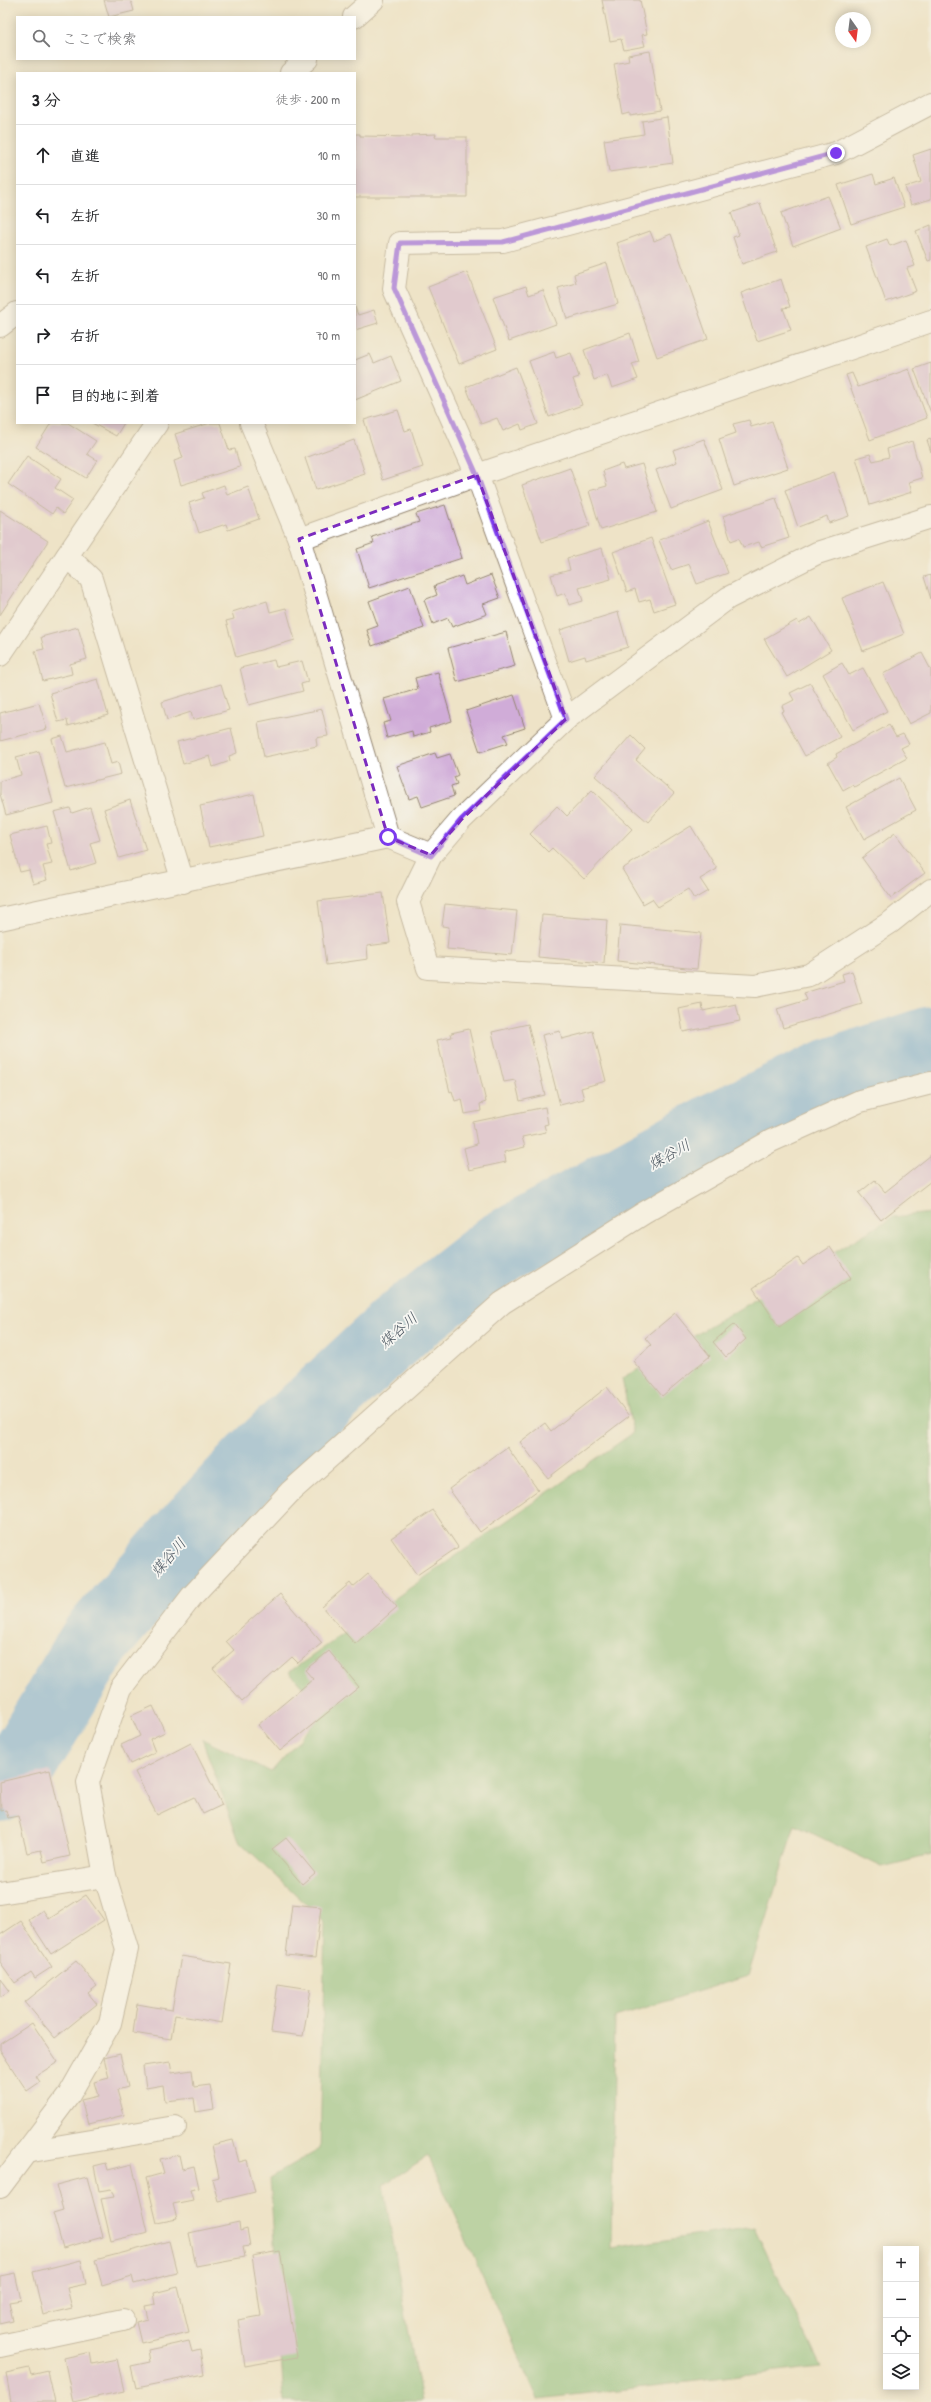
<!DOCTYPE html>
<html lang="ja">
<meta charset="utf-8">
<style>
body{margin:0;font-family:"Patrick Hand","Klee One",sans-serif;background:#f2f2f2;color:#202124}
.controls{position:absolute;right:12px;bottom:12px;display:grid;overflow:hidden;border-radius:0px;box-shadow:0 2px 10px #0003}
.controls button{width:36px;height:36px;display:grid;place-items:center;padding:0;border:0;border-bottom:1px solid #e0e0e0;background:#fff;color:#202124;font:20px sans-serif}
.compass{position:absolute;left:835px;top:12px;width:36px;height:36px;border-radius:50%;background:#fff;box-shadow:0 2px 10px #0003;rotate:166deg}
.stop{position:absolute;width:12px;height:12px;margin:-9px;border:3px solid #7c3aed;border-radius:50%;background:#fff}
.stop.end{background:#7c3aed;border-color:#fff;box-shadow:0 1px 4px #0008}
.list{margin:0;padding:0;list-style:none}
h2{display:flex;justify-content:space-between;align-items:center;height:52px;margin:0;padding:0 16px;font-size:17px}
h2 small{font-size:13px;font-weight:400;color:#757577}
.list li{display:grid;grid-template-columns:26px 1fr auto;gap:12px;align-items:center;box-sizing:border-box;height:60px;padding:0 16px;border-top:1px solid #e0e0e0}
.list b{display:block;font-size:15px;white-space:nowrap}
.list em{font-size:13px;font-style:normal;color:#757577}
.icon{flex:none;width:22px;height:22px;fill:none;stroke:currentColor;stroke-width:2;stroke-linecap:round;stroke-linejoin:round}
.map{position:relative;flex:none;width:931px;height:2402px;overflow:hidden}
.search{position:absolute;background:#fff;box-shadow:0 2px 10px #0003;left:16px;top:16px;width:340px;height:44px;display:flex;align-items:center;gap:10px;box-sizing:border-box;padding:0 14px;border-radius:0px;color:#757577;font-size:15px}
.panel{position:absolute;background:#fff;box-shadow:0 2px 10px #0003;left:16px;top:72px;width:340px;height:352px;border-radius:0px}
.map>svg:first-child{display:block}
</style>
<div class="map">
<svg width="931" height="2402" viewBox="0 0 931 2402">
<rect width="100%" height="100%" fill="#f6f6f2"/>
<filter id="ink" filterUnits="userSpaceOnUse"><feTurbulence type="fractalNoise" baseFrequency=".025" numOctaves="2"/><feDisplacementMap in="SourceGraphic" scale="8" xChannelSelector="R" yChannelSelector="G"/><feConvolveMatrix kernelMatrix="1 2 1 2 8 2 1 2 1" color-interpolation-filters="sRGB"/></filter>
<filter id="wash" filterUnits="userSpaceOnUse"><feTurbulence type="fractalNoise" baseFrequency=".012" numOctaves="4" result="noise"/><feDisplacementMap in="SourceGraphic" scale="16" xChannelSelector="R" yChannelSelector="G"/><feGaussianBlur stdDeviation="0.9" result="paint"/><feColorMatrix in="noise" values="0 0 0 0 0 0 0 0 0 0 0 0 0 0 0 0 0 1.4 0 .05"/><feComposite in="paint" operator="in"/></filter>
<g filter="url(#wash)">
<rect width="100%" height="100%" fill="#eee3c7"/>
<path fill="#80bc7a" stroke="#5e734c" d="M931,1213V1855L882,1867L795,1825L748,1976L615,2017L611,2248L754,2227L821,2367L538,2399L428,2156L383,2185L421,2402H284L270,2178L320,2149L325,1922L239,1841L202,1739L271,1772L324,1712L289,1672L633,1433L622,1379L893,1217Z"/>
<g fill="none" stroke-linecap="round" stroke-linejoin="round">
<path stroke="#69a7db" stroke-width="72" d="M0,1786L13,1778L96,1639L175,1548L255,1462L403,1324L500,1248L718,1127L828,1075L931,1042"/>
</g>
<g id="blocks">
<g fill="#d0acd8">
<path d="M104,0H131L134,11L109,17Z"/>
<path d="M602,0H640L647,34L642,35L645,46L624,50L621,39L610,41Z"/>
<path d="M650,51L660,111L630,116V113L623,115L614,64L629,61L628,55Z"/>
<path d="M667,117L673,163L609,172L604,140L644,134L642,121Z"/>
<path d="M355,134H360V136L412,137V135L436,134L435,137H467V197H355Z"/>
<path d="M931,149V199L911,205L905,187L921,182L913,155Z"/>
<path d="M873,174L876,184L894,178L904,207L851,224L838,185Z"/>
<path d="M828,196L841,228L793,246L781,213Z"/>
<path d="M760,203L777,252L742,264L733,237L739,235L731,213Z"/>
<path d="M931,225V260L928,261L916,231Z"/>
<path d="M650,231L654,241L671,234L708,339L657,357L617,243Z"/>
<path d="M887,239L890,246L906,240L915,266L907,268L916,291L886,302L866,247Z"/>
<path d="M607,263L618,304L567,319L558,288L576,283L574,274Z"/>
<path d="M467,272L497,349L459,364L428,287Z"/>
<path d="M781,279L790,307L783,308L791,330L757,341L741,293Z"/>
<path d="M526,286L529,295L543,290L556,324L509,341L493,297Z"/>
<path d="M355,307L358,315L374,310L378,323L355,330Z"/>
<path d="M630,333L639,362L632,364L638,379L612,388L607,375L594,380L584,350Z"/>
<path d="M554,352L556,358L571,353L579,377L573,379L582,405L549,417L529,361Z"/>
<path d="M370,354L374,363L391,356L401,381L355,400V360Z"/>
<path d="M931,363V413L914,369Z"/>
<path d="M516,367L538,424L522,430L520,424L503,431L497,418L481,424L466,387Z"/>
<path d="M909,369L927,418L870,440L846,375L852,373L858,387Z"/>
<path d="M398,410L405,431L411,429L423,467L383,480L364,420Z"/>
<path d="M749,420L751,427L772,421L788,468L734,486L719,439L736,433L733,424Z"/>
<path d="M51,423H68L96,441L87,454L97,460L86,478L36,447Z"/>
<path d="M92,423H124L116,436Z"/>
<path d="M210,423H220L229,450L235,449L240,467L181,485L174,461L183,458L175,434Z"/>
<path d="M704,439L723,490L671,509L656,470L677,462L673,450Z"/>
<path d="M931,439V452L927,440Z"/>
<path d="M354,440L365,474L316,490L305,458Z"/>
<path d="M912,441L922,478L909,482L912,492L870,505L856,458L870,454L873,461L889,457L887,449Z"/>
<path d="M27,456L61,479L55,488L73,500L63,514L56,508L52,514L8,484Z"/>
<path d="M622,464L624,469L642,464L657,512L601,530L589,491L607,486L603,471Z"/>
<path d="M570,468L590,526L542,542L522,485Z"/>
<path d="M834,472L849,516L829,523L827,516L798,527L785,490Z"/>
<path d="M224,485L227,495L248,487L259,519L228,530L226,524L199,533L189,503L204,498L202,493Z"/>
<path d="M776,498L789,538L761,547L759,542L743,547L739,538L731,541L723,516Z"/>
<path d="M445,505L462,558L369,588L357,549L374,543L372,537L419,522L416,514Z"/>
<path d="M0,510L48,541L0,615Z"/>
<path d="M708,521L728,573L697,584L689,564L671,570L659,540Z"/>
<path d="M651,538L675,604L654,611L650,599L639,602L635,589L627,592L613,552Z"/>
<path d="M602,548L611,579L579,588L583,601L569,605L565,593L557,596L551,575L570,570L567,558Z"/>
<path d="M491,575L500,598L483,604L487,614L452,627L448,618L433,624L424,600L437,595L434,586L462,576L465,585Z"/>
<path d="M931,575V599L924,577Z"/>
<path d="M883,582L904,634L863,651L842,598Z"/>
<path d="M410,586L424,628L372,646L367,630L378,626L369,601Z"/>
<path d="M267,601L270,612L286,608L295,640L236,657L226,621L234,619L232,612Z"/>
<path d="M618,612L628,647L586,660L585,656L569,661L560,630Z"/>
<path d="M811,617L831,650L787,677L764,639L797,620L799,624Z"/>
<path d="M78,627L87,659L70,664L72,674L43,681L35,651L44,649L41,637Z"/>
<path d="M506,632L515,666L457,682L448,648Z"/>
<path d="M922,653L931,670V713L909,724L883,674Z"/>
<path d="M274,660L276,667L302,661L308,682L301,684L303,691L249,705L240,668Z"/>
<path d="M842,663L849,675L863,668L887,711L853,730L823,674Z"/>
<path d="M438,672L452,721L429,728L430,732L413,737L412,731L387,738L383,723L391,721L384,699L418,689L415,678Z"/>
<path d="M98,679L108,715L68,726L67,720L58,722L50,693Z"/>
<path d="M810,683L840,737L805,756L781,712L784,711L782,706L794,700L790,693Z"/>
<path d="M221,684L229,710L193,720L191,712L167,720L162,702Z"/>
<path d="M514,695L525,728L504,735L508,743L480,752L466,711Z"/>
<path d="M39,703L47,729L0,741V713Z"/>
<path d="M322,709L328,736L316,738L317,746L264,757L258,722Z"/>
<path d="M889,725L896,737L903,734L909,744L901,748L907,758L854,787L852,785L843,790L828,763L837,757L836,754Z"/>
<path d="M231,728L237,753L229,756L230,761L213,767L210,756L183,764L177,742Z"/>
<path d="M631,735L645,749L636,760L674,793L648,822L595,776Z"/>
<path d="M62,736L67,752L105,742L111,764L118,762L121,774L65,788L52,739Z"/>
<path d="M39,751L53,803L6,815L0,794V781L21,775L16,757Z"/>
<path d="M435,753L437,758L450,754L458,775L454,777L457,784L451,786L454,796L422,807L418,796L409,799L397,766Z"/>
<path d="M899,778L916,810L864,839L846,807Z"/>
<path d="M592,790L632,829L584,879L552,848L548,852L530,834L557,806L567,816Z"/>
<path d="M254,794L263,836L209,847L200,806Z"/>
<path d="M130,800L146,850L119,858L104,809Z"/>
<path d="M90,807L100,840L90,843L96,863L71,871L54,812L70,808L72,813Z"/>
<path d="M47,826L51,843L46,844L52,864L43,866L47,880L33,884L29,870L20,872L10,835Z"/>
<path d="M691,826L717,869L700,879L708,891L694,899L688,889L658,907L652,899L643,904L622,869Z"/>
<path d="M895,833L925,873L891,898L862,858Z"/>
<path d="M383,893L390,943L367,946L368,959L326,965L318,901Z"/>
<path d="M445,904L517,911L512,955L447,949L449,927L442,926Z"/>
<path d="M542,915L607,920L604,963L538,957Z"/>
<path d="M620,925L701,933L697,969L617,961Z"/>
<path d="M852,971L862,1004L783,1028L777,1009L807,1000L804,993L844,981L842,974Z"/>
<path d="M702,1004L703,1011L736,1004L740,1021L683,1032L679,1009Z"/>
<path d="M528,1024L545,1095L520,1101L515,1080L504,1082L492,1032Z"/>
<path d="M469,1029L486,1102L480,1104L481,1111L465,1114L462,1099L455,1101L452,1091L450,1092L437,1040L452,1037L451,1033Z"/>
<path d="M560,1031L562,1039L593,1031L606,1081L581,1088L584,1099L560,1105L542,1035Z"/>
<path d="M545,1107L548,1124L544,1125L546,1132L522,1137L525,1147L504,1152L506,1162L469,1170L464,1148L477,1144L473,1122Z"/>
<path d="M931,1155V1181L881,1220L859,1193L875,1180L885,1192Z"/>
<path d="M830,1247L851,1278L779,1327L753,1288L798,1258L803,1265Z"/>
<path d="M675,1313L710,1356L662,1396L633,1361L651,1345L645,1338Z"/>
<path d="M734,1324L746,1339L726,1357L713,1342Z"/>
<path d="M607,1387L629,1416L548,1478L520,1442L545,1423L551,1431Z"/>
<path d="M507,1447L538,1490L480,1532L449,1489Z"/>
<path d="M433,1510L458,1547L417,1575L391,1538Z"/>
<path d="M368,1574L397,1607L355,1644L322,1607L350,1583L353,1587Z"/>
<path d="M280,1594L322,1643L298,1663L292,1657L242,1701L213,1668L234,1650L226,1641Z"/>
<path d="M329,1651L359,1687L280,1751L258,1725L313,1679L305,1670Z"/>
<path d="M153,1706L165,1732L150,1739L155,1752L130,1764L121,1745L140,1736L131,1716Z"/>
<path d="M191,1743L222,1805L203,1814L194,1797L157,1815L135,1772Z"/>
<path d="M50,1770L70,1856L44,1862L41,1850L27,1853L18,1816L8,1818L6,1810L1,1811L0,1782Z"/>
<path d="M286,1838L315,1873L302,1884L272,1849Z"/>
<path d="M86,1895L104,1920L51,1954L29,1920L43,1910L49,1919Z"/>
<path d="M292,1904L321,1907L315,1958L286,1955Z"/>
<path d="M21,1921L52,1967L35,1978L31,1972L15,1983L0,1962V1935Z"/>
<path d="M181,1956L231,1964L222,2023L175,2015L171,2039L133,2033L137,2004L172,2010Z"/>
<path d="M76,1961L97,1986L88,1993L97,2004L55,2038L25,2002Z"/>
<path d="M0,1979L9,1991L0,1997Z"/>
<path d="M278,1984L311,1989L303,2036L271,2032Z"/>
<path d="M32,2023L58,2062L36,2076L40,2082L27,2091L0,2050V2044Z"/>
<path d="M120,2054L128,2087L117,2090L124,2115L88,2124L81,2100L98,2096L94,2082L109,2078L104,2058Z"/>
<path d="M170,2062L172,2073L192,2070L194,2087L210,2085L214,2109L196,2112L194,2098L165,2101L163,2085L146,2088L143,2066Z"/>
<path d="M233,2140L239,2162L247,2160L255,2192L218,2201L212,2179L219,2177L212,2145Z"/>
<path d="M179,2155L182,2169L194,2166L199,2188L190,2190L193,2200L173,2204L177,2219L157,2223L146,2178L164,2173L160,2159Z"/>
<path d="M106,2163L108,2170L132,2164L148,2232L111,2241L101,2199L114,2197L111,2189L99,2191L94,2166Z"/>
<path d="M87,2177L103,2237L63,2248L53,2213L63,2210L56,2185Z"/>
<path d="M239,2222L240,2231L247,2229L250,2246L243,2247L245,2257L196,2266L189,2233Z"/>
<path d="M169,2241L177,2273L134,2284L132,2276L102,2285L95,2260Z"/>
<path d="M280,2251L297,2357L245,2366L238,2320L261,2316L252,2256Z"/>
<path d="M81,2260L86,2284L67,2288L72,2308L43,2315L33,2272Z"/>
<path d="M15,2273L21,2300L9,2302L13,2321L0,2324V2276Z"/>
<path d="M178,2287L189,2332L141,2343L136,2322L148,2319L145,2306L156,2304L154,2293Z"/>
<path d="M189,2341L192,2352L200,2350L204,2374L136,2388L131,2366L150,2362L148,2350Z"/>
<path d="M90,2352L92,2364L117,2359L124,2391L73,2402L64,2358Z"/>
<path d="M29,2368L31,2375L48,2371L55,2402H11L6,2373Z"/>
</g>
</g>
</g>
<g filter="url(#ink)">
<use href="#blocks" fill-opacity="0" stroke="#948672" stroke-width="1"/>
<g fill="none" stroke-linecap="round" stroke-linejoin="round">
<g stroke="#948672" stroke-width="24">
<g id="street">
<path d="M931,103L836,153L503,241L400,243L394,289L477,475L566,719L728,598L817,553L931,517"/>
<path d="M251,423L299,539L388,837"/>
<path d="M299,539L477,475L931,321"/>
<path d="M67,556L91,579L183,882"/>
<path d="M0,655L157,423"/>
<path d="M566,719L461,820L431,855L408,902L428,968L755,986L809,975L891,922L931,890"/>
<path d="M0,919L388,837L431,855"/>
<path d="M0,1893L105,1876"/>
<path d="M26,2152L175,2127"/>
<path d="M0,2187L69,2095L110,2023L127,1949L105,1876L88,1782L121,1688L192,1596L290,1492L502,1303L644,1213L771,1141L860,1101L931,1083"/>
<path d="M0,2346L123,2320"/>
</g>
</g>
<g stroke="#948672" stroke-width="24">
<g id="secondary">
<path d="M354,17L373,0"/>
<path d="M291,73L307,59"/>
<path d="M0,326L17,313"/>
</g>
</g>
<use href="#street" stroke="#fff" stroke-width="22"/>
<use href="#secondary" stroke="#fff" stroke-width="22"/>
</g>
</g>
<g fill="none" stroke-linecap="round" stroke-linejoin="round" filter="url(#ink)">
<path stroke="#7c3aed" stroke-width="5" d="M388,837L431,856L461,820L566,719L477,475L394,288L400,243L503,242L836,153"/>
</g>
<path d="M0 0H931V2402H0ZM477,475L566,719L461,820L431,855L388,837L299,539Z" fill="#eee3c7" fill-opacity=".55" fill-rule="evenodd"/>
<path fill="none" stroke="#7b2cbf" stroke-width="3" stroke-dasharray="8 5" stroke-linejoin="round" d="M477,475L566,719L461,820L431,855L388,837L299,539Z"/>
<g text-anchor="middle" dominant-baseline="central" stroke-width="3.5" stroke-linejoin="round" paint-order="stroke">
<g font-size="15" font-style="italic" fill="#4b5660" stroke="#f6f6f2">
<text transform="translate(669 1154) rotate(-29)">煤谷川</text>
<text transform="translate(398 1330) rotate(-41)">煤谷川</text>
<text transform="translate(168 1557) rotate(-49)">煤谷川</text>
</g>
</g>
</svg>
<div class="controls">
<button>+</button>
<button>−</button>
<button><svg class="icon" aria-label="locate" viewBox="0 0 24 24"><circle cx="12" cy="12" r="6"/><path d="M12 2v4M12 18v4M2 12h4M18 12h4"/></svg></button>
<button><svg class="icon" aria-label="layers" viewBox="0 0 24 24"><path d="M12 4l9 5-9 5-9-5zM3 14l9 5 9-5"/></svg></button>
</div>
<svg class="compass" viewBox="-18 -18 36 36"><path d="M0-13l5 13h-10z" fill="#e53935"/><path d="M0 13l5-13h-10z" fill="#757577"/></svg>
<div class="stop" style="left:388px;top:837px"></div>
<div class="stop end" style="left:836px;top:153px"></div>
<div class="search"><svg class="icon" aria-label="search" viewBox="0 0 24 24"><circle cx="10" cy="10" r="6"/><path d="M15 15l6 6"/></svg>ここで検索</div>
<section class="panel">
<h2>3 分<small>徒歩 · 200 m</small></h2>
<ul class="list">
<li><svg class="icon" aria-label="ahead" viewBox="0 0 24 24"><path d="M12 20V5M6 11l6-6 6 6"/></svg><div><b>直進</b></div><em>10 m</em></li>
<li><svg class="icon" aria-label="left" viewBox="0 0 24 24"><path d="M17 20v-9H6M10 6l-5 5 5 5"/></svg><div><b>左折</b></div><em>30 m</em></li>
<li><svg class="icon" aria-label="left" viewBox="0 0 24 24"><path d="M17 20v-9H6M10 6l-5 5 5 5"/></svg><div><b>左折</b></div><em>90 m</em></li>
<li><svg class="icon" aria-label="right" viewBox="0 0 24 24"><path d="M7 20v-9h11M14 6l5 5-5 5"/></svg><div><b>右折</b></div><em>70 m</em></li>
<li><svg class="icon" aria-label="arrive" viewBox="0 0 24 24"><path d="M6 21V4h12l-3 4 3 4H6"/></svg><div><b>目的地に到着</b></div></li>
</ul>
</section>
</div>
